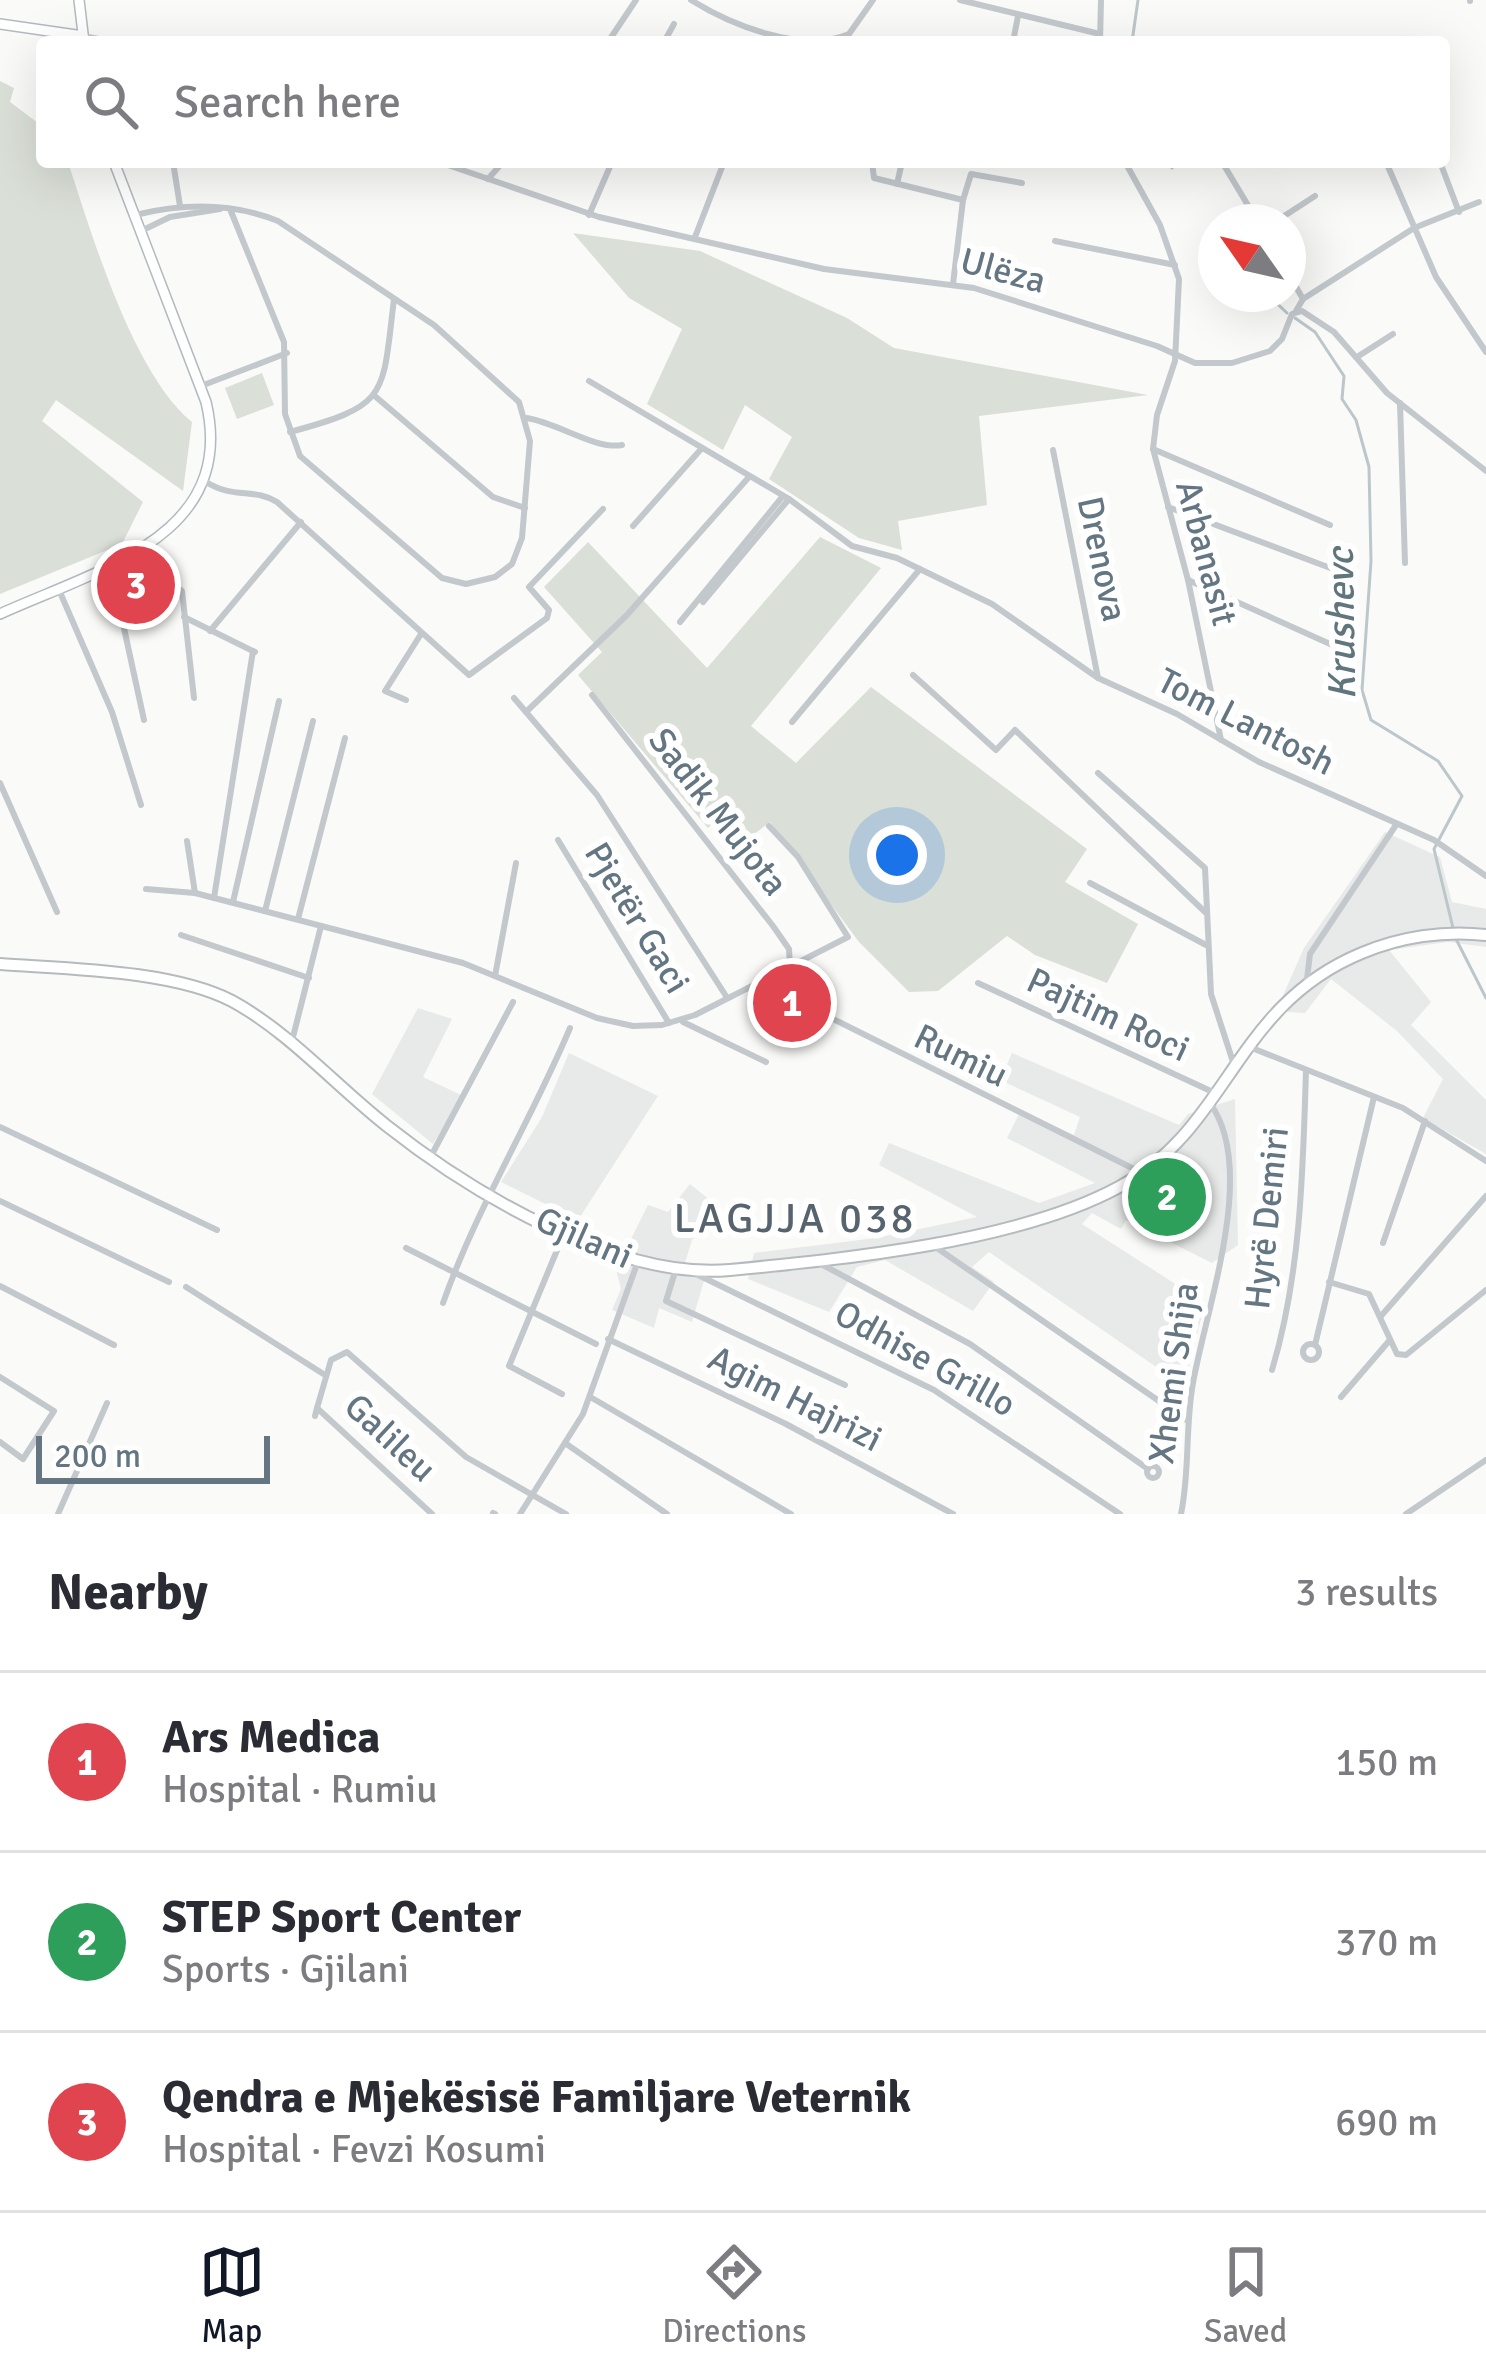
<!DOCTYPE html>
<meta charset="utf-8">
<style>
body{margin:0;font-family:Signika,sans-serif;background:#f7f7f7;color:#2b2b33}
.compass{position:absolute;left:1198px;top:204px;width:108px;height:108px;border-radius:50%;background:#fff;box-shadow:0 12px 48px #0002;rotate:304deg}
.scale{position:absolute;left:36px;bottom:30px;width:234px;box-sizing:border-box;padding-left:12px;border:6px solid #657683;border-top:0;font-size:33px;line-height:42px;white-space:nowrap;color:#657683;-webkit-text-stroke:9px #fff;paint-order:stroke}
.you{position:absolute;left:897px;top:855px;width:42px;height:42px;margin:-30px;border:9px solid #fff;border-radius:50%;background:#1a73e8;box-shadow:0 0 0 18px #1a73e833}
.badge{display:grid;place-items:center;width:78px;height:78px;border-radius:50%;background:#111827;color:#fff;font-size:39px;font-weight:700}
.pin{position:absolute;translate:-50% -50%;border:6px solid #fff;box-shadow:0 3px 12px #0006}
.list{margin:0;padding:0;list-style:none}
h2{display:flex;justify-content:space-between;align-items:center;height:156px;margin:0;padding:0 48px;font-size:51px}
h2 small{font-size:39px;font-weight:400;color:#7c7c81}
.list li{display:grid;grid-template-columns:78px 1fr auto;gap:36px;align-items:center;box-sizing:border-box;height:180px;padding:0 48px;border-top:3px solid #e1e1e2}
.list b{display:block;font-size:45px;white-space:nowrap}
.list p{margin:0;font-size:39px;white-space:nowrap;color:#7c7c81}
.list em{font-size:39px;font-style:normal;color:#7c7c81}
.icon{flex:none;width:66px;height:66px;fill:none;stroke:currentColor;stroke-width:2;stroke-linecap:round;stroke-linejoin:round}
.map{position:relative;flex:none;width:1486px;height:1514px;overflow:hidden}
.search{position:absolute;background:#fff;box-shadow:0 12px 48px #0002;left:36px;right:36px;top:36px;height:132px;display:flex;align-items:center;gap:30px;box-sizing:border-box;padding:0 42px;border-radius:12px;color:#7c7c81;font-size:45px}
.sheet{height:696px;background:#fff}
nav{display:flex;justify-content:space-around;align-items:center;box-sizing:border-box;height:168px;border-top:3px solid #e1e1e2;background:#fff;font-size:33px;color:#7c7c81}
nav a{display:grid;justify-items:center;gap:6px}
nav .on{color:#111827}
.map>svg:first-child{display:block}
</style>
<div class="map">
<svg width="1486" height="1514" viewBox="0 0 1486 1514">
<rect width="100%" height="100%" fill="#fafaf8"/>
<g fill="#e8e9e9">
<path d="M1385,832L1440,857L1452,902L1486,909V947L1448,942L1389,950L1431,1002L1411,1025L1486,1100V1154L1423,1118L1443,1079L1397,1031L1331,979L1305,1013L1288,1012L1281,1000L1304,948Z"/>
<path d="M418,1008L452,1019L423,1077L463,1096L433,1144L372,1094Z"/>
<path d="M569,1053L658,1096L578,1220L501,1182L542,1117Z"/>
<path d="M1012,1053L1179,1125L1188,1114L1235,1099L1238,1245L1212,1263L1126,1220L1121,1229L1092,1213L1082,1224L1205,1303L1184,1386L989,1252L972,1267L994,1282L973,1311L885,1260L857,1267L829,1312L748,1279L754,1253L876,1238L977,1217L879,1165L889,1143L1039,1203L1095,1183L1007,1138L1021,1110L1074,1135L1080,1117L1000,1080Z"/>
<path d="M690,1184L716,1205L692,1240L684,1266L708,1267L692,1322L659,1308L654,1328L612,1310L621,1289L616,1269L648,1205L668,1212Z"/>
</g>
<g fill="#dadfd7">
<path d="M0,81L14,88L10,102L42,126V162H68C92,235 133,374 192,422L183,491L56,400L42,421L143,502L122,544L0,594Z"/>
<path d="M573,233L700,251L847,318L894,348L1148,395L979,416L987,505L898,521L902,550L859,538L769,479L792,437L745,405L723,450L647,404L682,329L629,298Z"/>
<path d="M262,373L274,405L237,419L225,388Z"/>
<path d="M820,537L881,568L751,726L796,763L871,687L1087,849L1065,882L1138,924L1107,983L1035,955L1007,936L938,991L909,992L859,942L770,822L749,838L728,810L708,828L578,675L602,652L544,587L588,542L707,668Z"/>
</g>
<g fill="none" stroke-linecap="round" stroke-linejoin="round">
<g stroke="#bbc7cb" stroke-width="3">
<path d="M1132,42L1138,0"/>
<path d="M1168,162L1172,168"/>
<path d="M1267,294L1287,313"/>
<path d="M1295,318L1315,332L1344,376L1342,399L1356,420L1369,467L1371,561L1362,690L1371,720L1438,761L1462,796L1434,849L1453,928"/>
<path d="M1455,937L1486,998"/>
</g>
<g stroke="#b3babf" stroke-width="12">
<g id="secondary">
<path d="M79,0L84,42"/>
<path d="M0,24L83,36"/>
<path d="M0,614C96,570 238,537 206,402L114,162"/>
</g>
</g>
<g stroke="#b5babe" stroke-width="14">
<path id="primary" d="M0,964C68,969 172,970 232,1001C289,1032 336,1086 387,1126C473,1194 618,1280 730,1270C844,1259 1018,1242 1119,1187C1230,1128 1233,1006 1362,953C1400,937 1444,930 1486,935"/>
</g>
<g stroke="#c3c8cc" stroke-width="6">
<path d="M691,0C731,25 802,54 849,34L873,0"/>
<path d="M960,0L1100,34"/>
<path d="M1470,0V1"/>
<path d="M83,36L115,42"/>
<path d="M608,42L636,0"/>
<path d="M664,42L674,24"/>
<path d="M1013,42L1018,16"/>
<path d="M1100,42L1101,0"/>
<path d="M173,162L180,206"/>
<path d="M439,162L599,217L824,269L974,288L1157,346L1195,363H1232L1270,351L1282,339L1292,314L1302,311L1334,332L1387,393L1486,471"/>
<path d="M872,162L874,178L963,200L953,284"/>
<path d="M1125,162L1160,225L1179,279L1175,361L1157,415L1153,449L1188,580L1221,740"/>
<path d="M1222,162L1258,222"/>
<path d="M1386,162L1436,277L1486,352"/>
<path d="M1440,162L1459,212"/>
<path d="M488,179L503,162"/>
<path d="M897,184L902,162"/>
<path d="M963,200L971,174L1022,183"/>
<path d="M135,215C184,203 231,202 278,221L434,325L519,402L530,441L522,538L512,564L495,577L466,584L442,578L300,456L285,414L284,342L230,209"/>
<path d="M589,215L612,162"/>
<path d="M1275,222L1315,196"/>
<path d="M141,231L170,217L220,209"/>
<path d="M695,237L724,162"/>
<path d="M1055,241L1175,265"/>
<path d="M1288,273L1303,299"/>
<path d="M1296,311L1303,299L1414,228L1479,202"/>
<path d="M1357,357L1393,334"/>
<path d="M589,381L789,499L852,546L897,558L992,604L1098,678L1177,714L1259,762L1434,840L1486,876"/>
<path d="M201,386L287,353"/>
<path d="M376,397L493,497L525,508"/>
<path d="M1400,403L1405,563"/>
<path d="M527,418C558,423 596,450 622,445"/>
<path d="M290,432C390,405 382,397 394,299"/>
<path d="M1153,449L1330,525"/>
<path d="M1053,450L1098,678"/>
<path d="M206,482C233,499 255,488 277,502L469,675L547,618L549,610L529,587L603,509"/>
<path d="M1168,507L1333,569"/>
<path d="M633,526L702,448"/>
<path d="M134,553L182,591L194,698"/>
<path d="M104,568L120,610L144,720"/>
<path d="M1188,580L1339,648"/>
<path d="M59,590L112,712L141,805"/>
<path d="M703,602L789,499"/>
<path d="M184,617L255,652"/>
<path d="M680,622L783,496"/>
<path d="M210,631L301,522"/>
<path d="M913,675L996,750L1015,730L1205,912"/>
<path d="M592,695L773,926L789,949L790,966"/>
<path d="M514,698L597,795L726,996"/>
<path d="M406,700L385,691L421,634"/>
<path d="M526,712L626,616L749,477"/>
<path d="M792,722L920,569"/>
<path d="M1098,773L1205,868L1211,994L1234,1065"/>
<path d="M0,783L57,912"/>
<path d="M558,840L669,1023"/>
<path d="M187,841L195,893"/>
<path d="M1090,883L1206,945"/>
<path d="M146,889L195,893L463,963L597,1018L633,1026L662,1025L695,1015L848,937L798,857L769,826"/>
<path d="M214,898L253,651"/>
<path d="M233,902L279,701"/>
<path d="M265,911L313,721"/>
<path d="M298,919L345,738"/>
<path d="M181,935L309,978"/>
<path d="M495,976L516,863"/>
<path d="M1307,979L1310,954L1396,825"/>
<path d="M759,982L1138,1171"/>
<path d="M978,983L1215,1093"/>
<path d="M683,1022L766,1062"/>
<path d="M292,1041L321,926"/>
<path d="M1247,1046L1403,1108L1486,1161"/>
<path d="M0,1127L217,1230"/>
<path d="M430,1158L513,1002"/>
<path d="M0,1201L169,1282"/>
<path d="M1383,1243L1425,1121"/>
<path d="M934,1246L1188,1421"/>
<path d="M406,1248L596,1344"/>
<path d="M821,1264L970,1344L1148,1469"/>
<path d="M675,1272L666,1301L845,1385"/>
<path d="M692,1272L934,1390L1120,1514"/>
<path d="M1329,1282L1369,1294L1397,1354L1406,1355L1486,1290"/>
<path d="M0,1286L114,1345"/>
<path d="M186,1287L325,1375"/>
<path d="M443,1303C477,1207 531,1121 570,1028"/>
<path d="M1381,1316L1486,1196"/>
<path d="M608,1339L786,1424L953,1514"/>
<circle cx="1311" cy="1352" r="8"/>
<path d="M1315,1345L1374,1097"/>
<path d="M1272,1370C1301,1274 1303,1169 1306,1070"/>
<path d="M0,1377L54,1411L23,1459L0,1442"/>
<path d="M562,1394L509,1366L565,1231"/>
<path d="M1341,1397L1389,1341"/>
<path d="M592,1398L791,1514"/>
<path d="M317,1408L331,1360L347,1352L466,1457L566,1514"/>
<path d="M315,1416L317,1408L432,1514"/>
<path d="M565,1443L667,1514"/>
<circle cx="1153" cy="1472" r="6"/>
<path d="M493,1513L495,1514"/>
<path d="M58,1514L107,1403"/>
<path d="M520,1514L583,1414L637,1264"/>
<path d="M1181,1514C1190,1471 1185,1427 1193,1383C1206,1308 1259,1167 1209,1102"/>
<path d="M1406,1514L1486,1460"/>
</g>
<use href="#secondary" stroke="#fff" stroke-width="9"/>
<use href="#primary" stroke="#fff" stroke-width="10"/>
</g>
<g text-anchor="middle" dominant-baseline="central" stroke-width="12" stroke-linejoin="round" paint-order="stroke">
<g font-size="36" fill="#657683" stroke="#fff">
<text transform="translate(1003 271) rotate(15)">Ulëza</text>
<text transform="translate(1206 553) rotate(75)">Arbanasit</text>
<text transform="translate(1102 559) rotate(78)">Drenova</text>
<text transform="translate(1246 722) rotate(27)">Tom Lantosh</text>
<text transform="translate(718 812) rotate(52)">Sadik Mujota</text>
<text transform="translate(637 918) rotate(59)">Pjetër Gaci</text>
<text transform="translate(1108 1015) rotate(25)">Pajtim Roci</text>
<text transform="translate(961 1056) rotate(26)">Rumiu</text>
<text transform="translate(1267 1218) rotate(-84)">Hyrë Demiri</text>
<text transform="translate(584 1238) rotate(24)">Gjilani</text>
<text transform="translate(925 1359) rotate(29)">Odhise Grillo</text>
<text transform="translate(1174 1373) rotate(-82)">Xhemi Shija</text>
<text transform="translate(795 1399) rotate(27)">Agim Hajrizi</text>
<text transform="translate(390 1438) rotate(43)">Galileu</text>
</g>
<g font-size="39" font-style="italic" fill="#60757c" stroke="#fff">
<text transform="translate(1341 624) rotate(-91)">Krushevc</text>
</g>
<g font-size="42" letter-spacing="3" fill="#57646e" stroke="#fff">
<text x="795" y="1218">LAGJJA 038</text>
</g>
</g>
</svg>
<svg class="compass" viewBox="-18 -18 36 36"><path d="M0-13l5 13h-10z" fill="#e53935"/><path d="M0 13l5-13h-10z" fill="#7c7c81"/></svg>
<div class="scale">200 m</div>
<div class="you"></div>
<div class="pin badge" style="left:792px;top:1003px;background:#e0444e">1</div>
<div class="pin badge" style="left:1167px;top:1197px;background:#2e9e5b">2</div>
<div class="pin badge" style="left:136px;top:585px;background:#e0444e">3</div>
<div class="search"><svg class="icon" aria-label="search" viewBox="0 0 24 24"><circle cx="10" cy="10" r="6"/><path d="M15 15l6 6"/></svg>Search here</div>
</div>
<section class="sheet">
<h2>Nearby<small>3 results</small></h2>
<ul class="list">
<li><span class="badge" style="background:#e0444e">1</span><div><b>Ars Medica</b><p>Hospital · Rumiu</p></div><em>150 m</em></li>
<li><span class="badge" style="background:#2e9e5b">2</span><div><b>STEP Sport Center</b><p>Sports · Gjilani</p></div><em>370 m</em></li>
<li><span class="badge" style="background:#e0444e">3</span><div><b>Qendra e Mjekësisë Familjare Veternik</b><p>Hospital · Fevzi Kosumi</p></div><em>690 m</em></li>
</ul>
</section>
<nav>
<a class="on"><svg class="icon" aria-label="map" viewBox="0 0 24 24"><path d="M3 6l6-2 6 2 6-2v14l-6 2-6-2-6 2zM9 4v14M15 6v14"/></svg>Map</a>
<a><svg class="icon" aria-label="directions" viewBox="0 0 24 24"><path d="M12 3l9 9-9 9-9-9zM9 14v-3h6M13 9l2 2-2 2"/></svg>Directions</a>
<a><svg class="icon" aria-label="saved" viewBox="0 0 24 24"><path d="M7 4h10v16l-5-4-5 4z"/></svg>Saved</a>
</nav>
